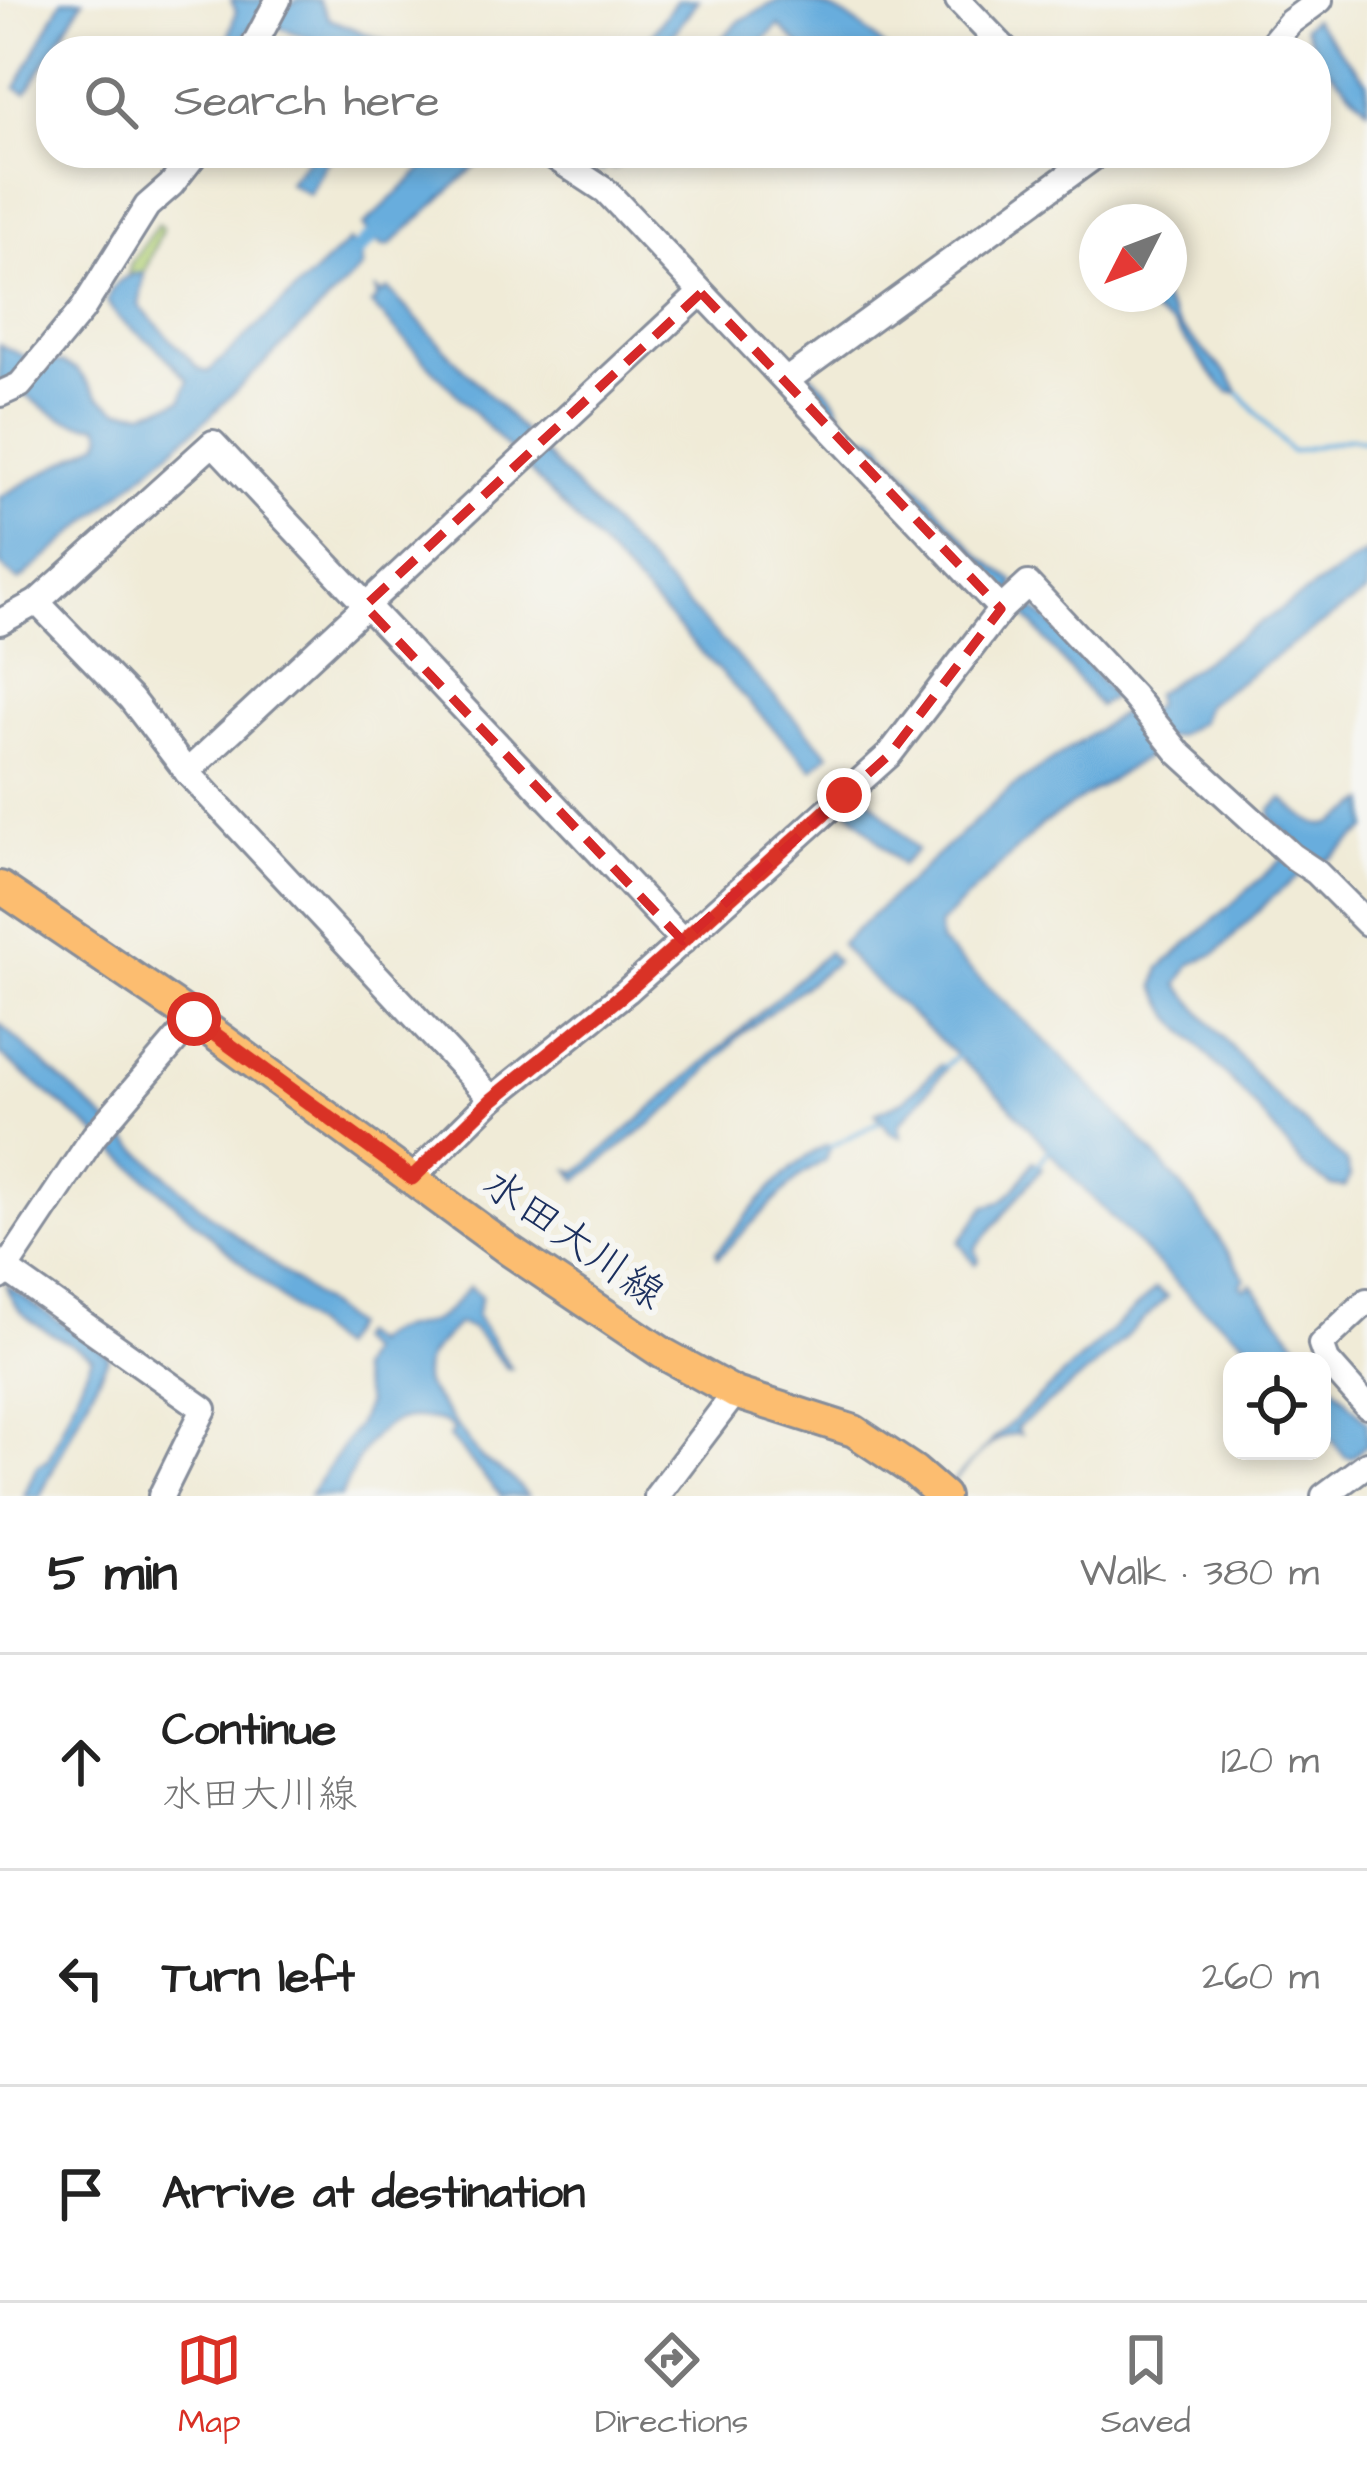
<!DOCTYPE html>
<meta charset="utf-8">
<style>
body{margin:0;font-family:"Architects Daughter","Klee One",sans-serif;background:#f2f2f2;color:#222}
.controls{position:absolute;right:36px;bottom:36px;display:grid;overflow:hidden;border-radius:24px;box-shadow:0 6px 18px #0003}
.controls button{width:108px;height:108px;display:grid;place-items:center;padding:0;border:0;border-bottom:3px solid #e0e0e0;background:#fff;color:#222;font:60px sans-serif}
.compass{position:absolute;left:1079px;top:204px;width:108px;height:108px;border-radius:50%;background:#fff;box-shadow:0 6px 18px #0003;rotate:228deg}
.stop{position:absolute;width:36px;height:36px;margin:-27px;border:9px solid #d93025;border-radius:50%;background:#fff}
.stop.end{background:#d93025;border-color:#fff;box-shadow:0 3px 12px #0008}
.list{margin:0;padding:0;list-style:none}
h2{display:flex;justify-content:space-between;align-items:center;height:156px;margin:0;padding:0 48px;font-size:51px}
h2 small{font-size:39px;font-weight:400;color:#767676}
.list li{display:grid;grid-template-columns:78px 1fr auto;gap:36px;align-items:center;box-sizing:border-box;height:216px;padding:0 48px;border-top:3px solid #e0e0e0}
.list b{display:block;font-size:45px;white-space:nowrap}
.list p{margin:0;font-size:39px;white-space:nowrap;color:#767676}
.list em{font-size:39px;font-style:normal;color:#767676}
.icon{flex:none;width:66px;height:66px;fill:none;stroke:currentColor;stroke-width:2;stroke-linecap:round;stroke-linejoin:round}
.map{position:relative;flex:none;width:1367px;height:1496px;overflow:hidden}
.search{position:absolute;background:#fff;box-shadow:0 6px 18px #0003;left:36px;right:36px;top:36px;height:132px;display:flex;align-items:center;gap:30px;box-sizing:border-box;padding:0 42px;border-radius:48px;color:#767676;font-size:45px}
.sheet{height:804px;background:#fff}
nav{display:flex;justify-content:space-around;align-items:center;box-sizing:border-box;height:168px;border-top:3px solid #e0e0e0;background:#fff;font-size:33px;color:#767676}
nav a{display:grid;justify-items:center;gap:6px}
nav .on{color:#d93025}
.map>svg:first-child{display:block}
</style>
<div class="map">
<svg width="1367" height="1496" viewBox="0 0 1367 1496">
<rect width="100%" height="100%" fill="#f6f6f2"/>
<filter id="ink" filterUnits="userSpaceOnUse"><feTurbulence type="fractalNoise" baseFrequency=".00833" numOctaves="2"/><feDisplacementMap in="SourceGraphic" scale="24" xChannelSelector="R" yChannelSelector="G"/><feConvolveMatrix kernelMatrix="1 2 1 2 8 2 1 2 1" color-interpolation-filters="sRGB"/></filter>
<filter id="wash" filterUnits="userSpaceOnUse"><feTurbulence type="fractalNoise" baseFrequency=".004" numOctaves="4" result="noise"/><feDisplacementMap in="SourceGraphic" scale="48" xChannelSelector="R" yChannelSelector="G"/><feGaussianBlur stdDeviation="2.7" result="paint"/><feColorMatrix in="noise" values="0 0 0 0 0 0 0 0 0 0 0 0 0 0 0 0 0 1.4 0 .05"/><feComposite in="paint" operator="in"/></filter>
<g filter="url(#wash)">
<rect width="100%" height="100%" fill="#f0ebd7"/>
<path fill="#b4d279" stroke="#68806c" stroke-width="3" d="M158,224L163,228L144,273L128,275L131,263Z"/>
<g fill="#67addd" stroke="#416e9e" stroke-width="3">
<path d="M62,0H83L26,93L16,88Z"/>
<path d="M231,0H272L286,6L299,0H318L329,19L408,51H345L273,25L251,27L236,51H225L236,11Z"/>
<path d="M677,0H698L661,51H640Z"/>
<path d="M779,0C827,0 854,17 888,51H805L779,25L752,51H708L741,20Z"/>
<path d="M1313,19L1367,81V108L1324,64L1304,27Z"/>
<path d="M313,153H332L309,194L288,183Z"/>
<path d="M440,153H490L390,245L383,246L363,226Z"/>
<path d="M571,153H631L614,169L608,165L602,171Z"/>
<path d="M349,241L361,253L362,268L206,420L19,581L0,565V497L100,442L103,434L99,425C46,424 43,396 0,386V345L30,359L62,363L77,370L99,397L119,410L145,412L182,400L188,380C178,370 169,359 159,350C140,332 120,326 107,301C112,282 125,275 144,273L139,306L199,369L208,372Z"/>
<path d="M388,289L829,754L812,769L371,304L377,299L376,290L382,294Z"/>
<path d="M1133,294H1160L1178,325L1229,376L1239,393L1229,392L1220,384L1173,325L1148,310Z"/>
<path d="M807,371C816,380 829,389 835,400C847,422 847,433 876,438L979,555L1014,581L1013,590L1068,639L1113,697L1099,706L1018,606L800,381Z"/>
<path d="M1367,552V592L1206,705L1201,721L1178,735L1153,740L1158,749L1043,824L939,925L940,942C1024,1019 1108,1098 1181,1186C1205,1215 1224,1247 1245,1278L1240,1285L1245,1289L1251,1284L1312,1361H1264L1250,1345L1193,1300L1075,1180L1002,1097L855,963L841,944L1011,788L1125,711L1131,710L1138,718L1156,705L1154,694Z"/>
<path d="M847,774L917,850L901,865L830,790Z"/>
<path d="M1283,799C1325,835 1322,832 1367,801V829L1329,859L1317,862L1272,819L1270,810Z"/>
<path d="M1285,857L1304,872L1270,899L1217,953L1190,965L1178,985L1268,1090L1346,1161L1350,1176L1345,1187L1332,1186L1305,1168L1253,1104L1172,1017L1155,986L1160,968Z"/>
<path d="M828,952L836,962L740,1035L676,1104L578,1180L570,1170L578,1172C663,1101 745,1026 828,952Z"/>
<path d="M0,1024L209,1214L351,1325L337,1348L90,1128L0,1054Z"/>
<path d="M941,1065L946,1069L899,1125L901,1137L891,1133L875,1113L903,1101Z"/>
<path d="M827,1145L830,1149L825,1160L800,1176L718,1257L716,1252C748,1216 783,1166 827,1145Z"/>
<path d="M1033,1161L1042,1168L975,1249L979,1260L975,1264L959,1242L986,1206C1008,1205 1023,1178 1033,1161Z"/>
<path d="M6,1285L109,1356L40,1496H24L37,1466L48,1460L92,1357C62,1336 15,1323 6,1285Z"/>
<path d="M469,1287L481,1296L476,1316L511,1368H507L472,1328L458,1324C440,1343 418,1358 425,1385L482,1459L512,1479L528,1496H501L449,1437L453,1430C444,1420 440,1421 427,1419C377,1409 358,1458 341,1496H309L358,1424L367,1403L357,1371L366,1352L354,1340L358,1334L371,1344C389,1325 412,1330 434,1320C447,1314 459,1298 469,1287Z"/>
<path d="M1156,1289L1167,1297L1091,1370L1016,1428L1020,1434C995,1430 967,1469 949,1486L996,1437Z"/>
<path d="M1322,1373L1367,1422V1444L1352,1458L1345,1457L1322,1428Z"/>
</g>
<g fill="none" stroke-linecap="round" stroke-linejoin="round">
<g stroke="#67addd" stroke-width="4.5">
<path d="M1239,393L1291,452L1351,438L1367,442"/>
<path d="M944,1067L957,1056"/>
<path d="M830,1147L879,1122"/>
<path d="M1038,1165L1049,1150"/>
</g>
<path stroke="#67addd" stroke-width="15" d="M344,263L388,222"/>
</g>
</g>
<g filter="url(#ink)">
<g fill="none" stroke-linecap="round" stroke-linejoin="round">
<g stroke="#868d9a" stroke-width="30">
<g id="minor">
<path d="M958,0L1007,51"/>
<path d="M251,51L278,0"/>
<path d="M1266,51L1290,22L1320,0"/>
<path d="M548,153L606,191L1001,609"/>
<path d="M787,380L1099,153"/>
<path d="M0,394L20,385L82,310L147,206L171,185L196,153"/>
<path d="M37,602L131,699L187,772L492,1099"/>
<path d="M0,622L37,602L213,443L683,941"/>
<path d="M187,772L701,293"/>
<path d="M412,1178L492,1099L627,991L889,755L1001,609L1028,584L1133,696L1179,753L1292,856L1316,872L1367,923"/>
<path d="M0,1265L204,1409L161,1496"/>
<path d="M0,1277L94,1136L194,1019"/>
<path d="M1367,1301L1321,1344L1327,1361L1367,1406"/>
<path d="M657,1496L735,1393"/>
<path d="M1324,1496L1367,1464"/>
</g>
</g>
<g stroke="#868d9a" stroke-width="36">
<path id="major" d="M0,887L194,1019L509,1250L664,1354L735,1393L854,1431L914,1471L943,1496"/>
</g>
<use href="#minor" stroke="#fff" stroke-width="24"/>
<use href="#major" stroke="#fcbd6f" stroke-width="30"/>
</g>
</g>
<g fill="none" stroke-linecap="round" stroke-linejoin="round" filter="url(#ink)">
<path stroke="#d93025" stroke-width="15" d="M194,1019L412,1178L492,1100L627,991L844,795"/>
</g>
<path fill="none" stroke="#d62828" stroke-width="9" stroke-dasharray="24 15" stroke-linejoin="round" d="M701,293L1001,609L889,755L683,941L365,606Z"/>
<g text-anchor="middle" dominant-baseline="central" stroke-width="12" stroke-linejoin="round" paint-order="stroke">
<g font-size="42" fill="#1b2f5e" stroke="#f6f6f2">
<text transform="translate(573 1240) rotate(35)">水田大川線</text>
</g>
</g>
</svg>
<div class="controls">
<button><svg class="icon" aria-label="locate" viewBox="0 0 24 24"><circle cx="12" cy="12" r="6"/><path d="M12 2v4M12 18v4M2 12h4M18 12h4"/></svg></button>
</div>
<svg class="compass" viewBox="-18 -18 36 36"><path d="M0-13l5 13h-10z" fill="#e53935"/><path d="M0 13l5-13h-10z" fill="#767676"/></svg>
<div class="stop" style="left:194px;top:1019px"></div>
<div class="stop end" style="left:844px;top:795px"></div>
<div class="search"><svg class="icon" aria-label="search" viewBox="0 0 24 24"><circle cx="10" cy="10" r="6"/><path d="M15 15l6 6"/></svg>Search here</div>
</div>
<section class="sheet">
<h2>5 min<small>Walk · 380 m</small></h2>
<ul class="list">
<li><svg class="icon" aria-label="ahead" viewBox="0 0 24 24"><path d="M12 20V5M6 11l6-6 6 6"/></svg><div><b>Continue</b><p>水田大川線</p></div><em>120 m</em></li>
<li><svg class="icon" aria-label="left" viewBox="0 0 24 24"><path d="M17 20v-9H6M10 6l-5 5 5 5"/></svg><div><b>Turn left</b></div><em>260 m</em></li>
<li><svg class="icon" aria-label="arrive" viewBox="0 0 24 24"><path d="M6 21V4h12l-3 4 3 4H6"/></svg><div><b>Arrive at destination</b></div></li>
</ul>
</section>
<nav>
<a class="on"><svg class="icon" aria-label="map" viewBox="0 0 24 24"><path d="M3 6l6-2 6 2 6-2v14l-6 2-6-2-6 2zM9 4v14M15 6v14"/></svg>Map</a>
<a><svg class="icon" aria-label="directions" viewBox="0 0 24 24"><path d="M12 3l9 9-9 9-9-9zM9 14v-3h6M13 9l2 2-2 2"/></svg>Directions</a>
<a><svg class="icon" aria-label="saved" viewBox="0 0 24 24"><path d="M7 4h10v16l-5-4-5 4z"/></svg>Saved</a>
</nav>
